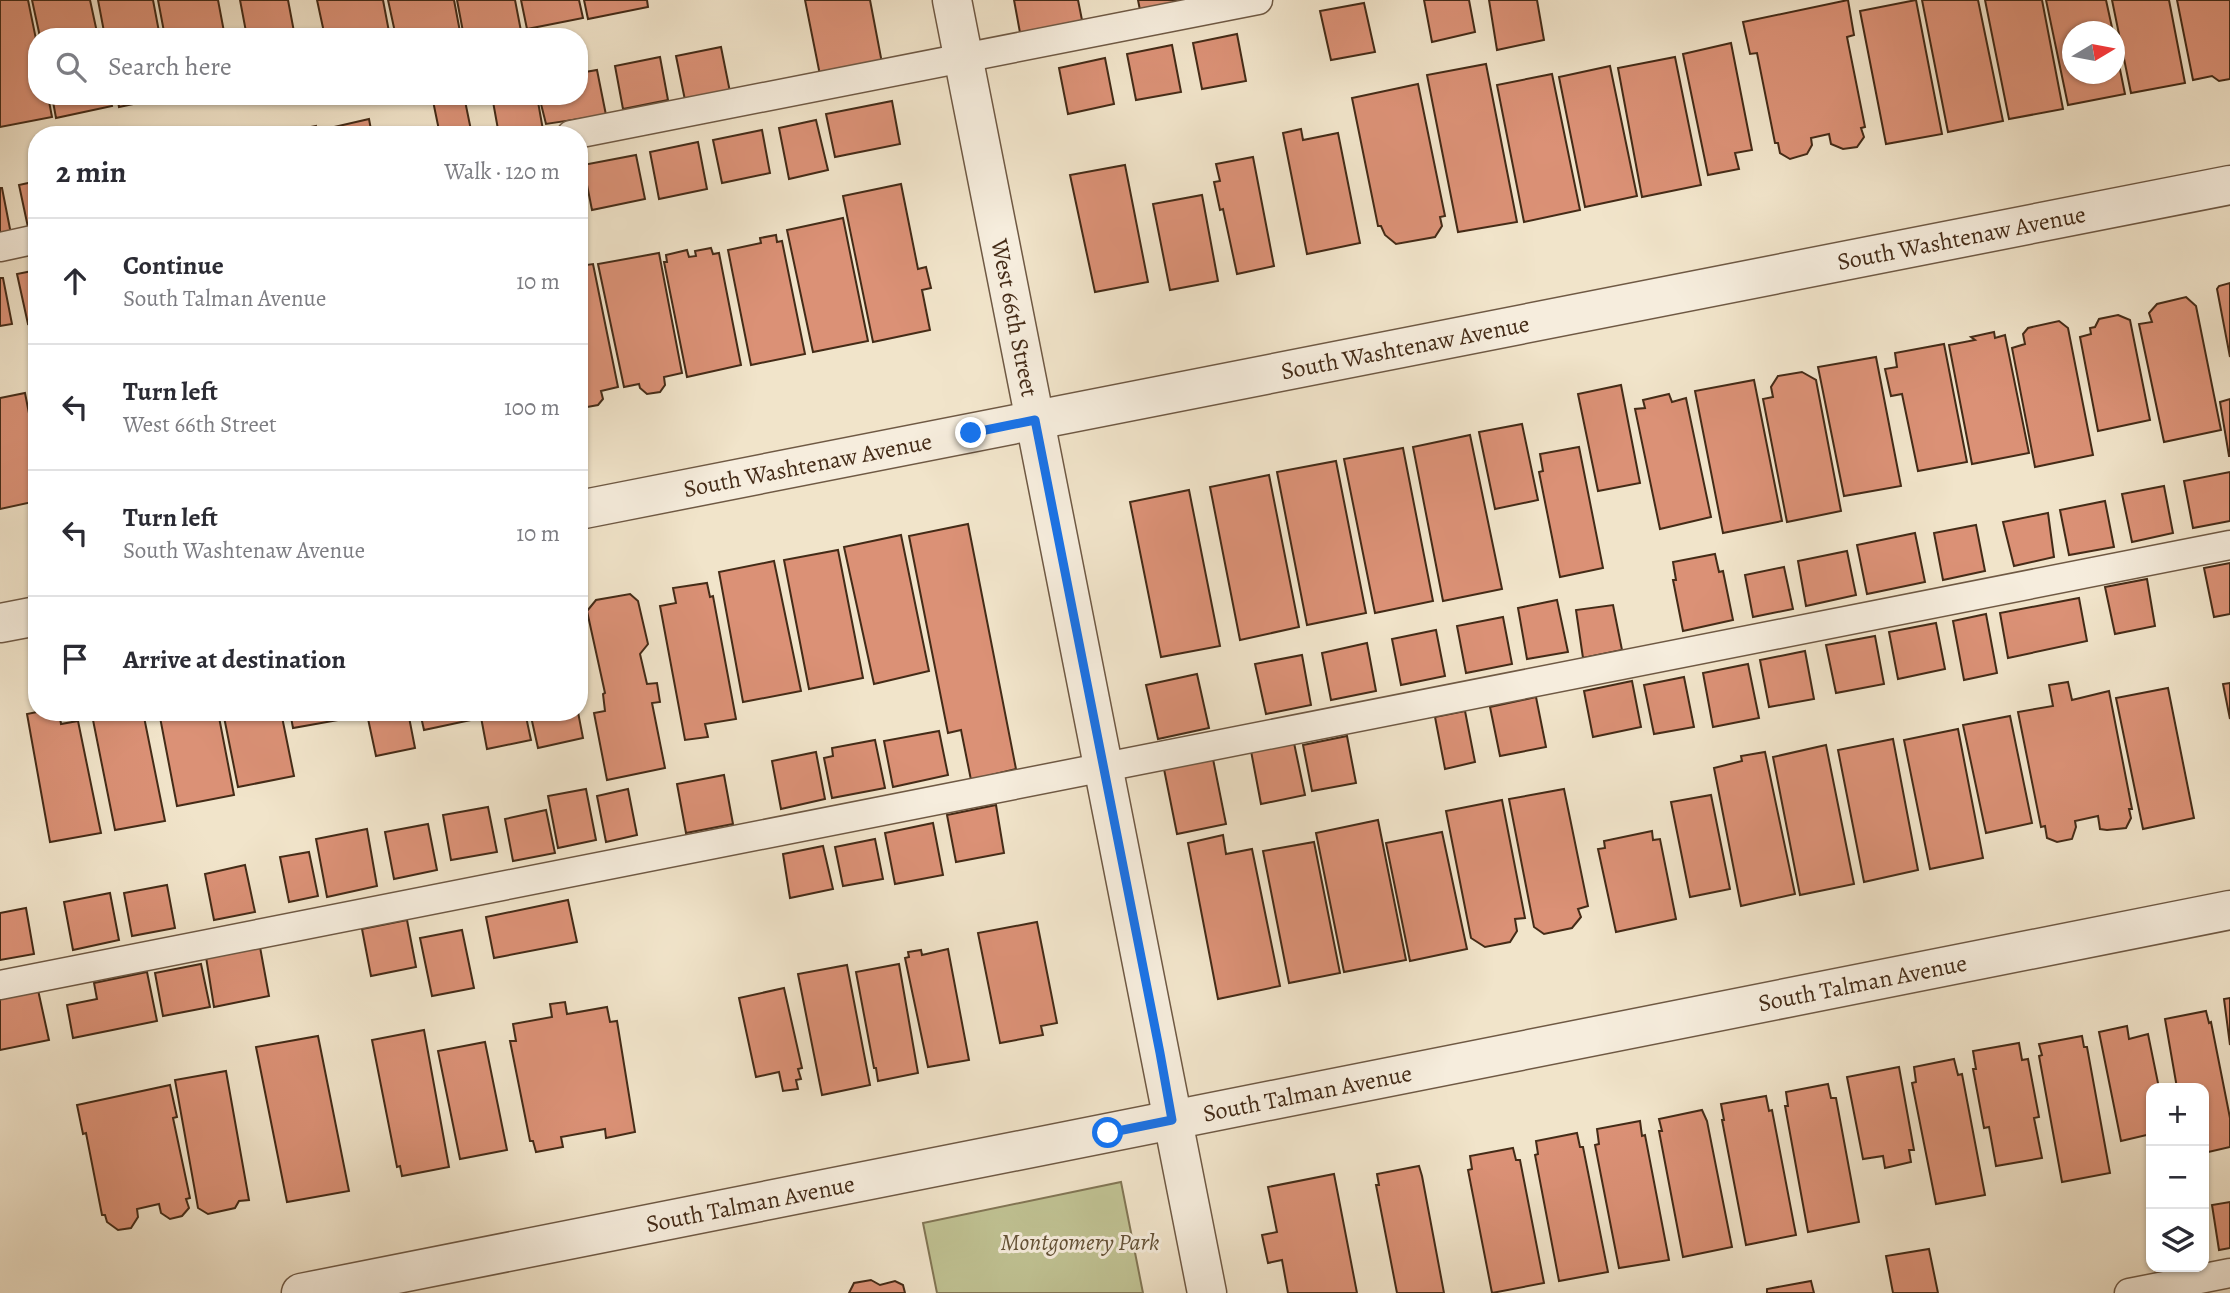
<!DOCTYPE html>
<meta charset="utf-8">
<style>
body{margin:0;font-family:Alegreya,serif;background:#f2f2f3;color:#2b2b33}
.controls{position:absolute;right:21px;bottom:21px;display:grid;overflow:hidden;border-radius:14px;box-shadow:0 2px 5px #0004}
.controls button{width:63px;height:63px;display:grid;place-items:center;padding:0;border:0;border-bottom:2px solid #e1e1e2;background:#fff;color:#2b2b33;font:35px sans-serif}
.compass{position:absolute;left:2062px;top:21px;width:63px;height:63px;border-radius:50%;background:#fff;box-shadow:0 2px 5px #0004;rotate:80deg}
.stop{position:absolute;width:21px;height:21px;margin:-16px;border:5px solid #1a73e8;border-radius:50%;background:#fff}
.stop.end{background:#1a73e8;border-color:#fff;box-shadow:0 2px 7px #0008}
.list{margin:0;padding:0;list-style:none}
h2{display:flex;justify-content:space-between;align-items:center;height:91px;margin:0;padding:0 28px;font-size:30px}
h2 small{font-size:23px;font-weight:400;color:#7c7c81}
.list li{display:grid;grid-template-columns:46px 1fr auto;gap:21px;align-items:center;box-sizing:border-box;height:126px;padding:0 28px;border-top:2px solid #e1e1e2}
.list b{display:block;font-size:26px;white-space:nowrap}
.list p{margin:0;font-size:23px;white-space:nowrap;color:#7c7c81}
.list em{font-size:23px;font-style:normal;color:#7c7c81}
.icon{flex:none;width:38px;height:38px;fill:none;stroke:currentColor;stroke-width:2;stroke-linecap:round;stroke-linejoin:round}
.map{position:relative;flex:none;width:2230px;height:1293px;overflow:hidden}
.search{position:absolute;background:#fff;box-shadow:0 2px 5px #0004;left:28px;top:28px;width:560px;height:77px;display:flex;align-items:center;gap:18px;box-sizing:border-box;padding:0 24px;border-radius:28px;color:#7c7c81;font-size:26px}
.panel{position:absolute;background:#fff;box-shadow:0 2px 5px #0004;left:28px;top:126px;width:560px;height:595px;border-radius:28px}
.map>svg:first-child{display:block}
</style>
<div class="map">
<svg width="2230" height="1293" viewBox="0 0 2230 1293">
<rect width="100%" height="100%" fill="#f1e4ca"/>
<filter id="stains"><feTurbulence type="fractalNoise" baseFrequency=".00286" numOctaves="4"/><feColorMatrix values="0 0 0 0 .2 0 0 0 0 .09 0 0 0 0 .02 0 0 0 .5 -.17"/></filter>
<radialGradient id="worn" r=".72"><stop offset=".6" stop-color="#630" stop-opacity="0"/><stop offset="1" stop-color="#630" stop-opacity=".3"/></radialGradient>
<path fill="#c0c293" stroke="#827655" stroke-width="2" d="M1121,1182L1143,1293H937L923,1223Z"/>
<g fill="#db9176" stroke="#442b17" stroke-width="2">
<path d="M0,0H28L37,44V96H48L52,117L0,127Z"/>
<path d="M32,0H90L98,37H40Z"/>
<path d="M98,0H153L160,37H105Z"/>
<path d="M158,0H218L225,37H165Z"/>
<path d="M240,0H288L295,37H247Z"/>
<path d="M317,0H383L390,37H325Z"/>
<path d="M388,0H454L461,37H396Z"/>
<path d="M457,0H515L521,31L496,37H464Z"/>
<path d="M521,0H579L583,18L527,29Z"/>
<path d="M584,0H647L648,7L588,19Z"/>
<path d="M805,0H870L882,63L820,75Z"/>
<path d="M1014,0H1078L1083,25L1021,38Z"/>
<path d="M1138,0H1190L1140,10Z"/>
<path d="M1424,0H1469L1475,32L1432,42Z"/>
<path d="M1489,0H1537L1544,40L1497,50Z"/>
<path d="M1848,0L1854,35L1847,37L1865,127L1861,128L1864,137L1857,147L1843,149L1831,144L1829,134L1811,138L1812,145L1807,154L1790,159L1780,153L1778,143H1775L1757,53L1750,54L1743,22Z"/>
<path d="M1916,0L1942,134L1886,144L1860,11Z"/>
<path d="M1922,0H1978L2003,121L1948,132Z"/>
<path d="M1985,0H2042L2063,109L2009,119Z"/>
<path d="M2046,0H2106L2113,32H2072V74H2114V40L2125,94L2068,105Z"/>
<path d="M2112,0H2169L2185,83L2131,93Z"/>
<path d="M2177,0H2230V79L2219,81L2212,76L2193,80Z"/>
<path d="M1364,3L1375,52L1331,60L1320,11Z"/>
<path d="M1237,34L1246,81L1202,89L1193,43Z"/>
<path d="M1731,43L1752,150L1735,153L1739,169L1708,175L1683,54Z"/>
<path d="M1172,45L1181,92L1136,100L1127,54Z"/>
<path d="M721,47L730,92L685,100L676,56Z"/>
<path d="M660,57L668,100L623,109L615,66Z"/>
<path d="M1675,57L1701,185L1642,197L1618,68Z"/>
<path d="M1105,58L1114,104L1068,114L1059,68Z"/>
<path d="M1486,64L1517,222L1458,232L1427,75Z"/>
<path d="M1610,66L1637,196L1585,207L1559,77Z"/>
<path d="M597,70L606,115L546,124L539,96H579V73Z"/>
<path d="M1552,74L1580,210L1524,222L1497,85Z"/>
<path d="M1418,84L1445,216L1440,217L1442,226L1435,237L1396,244L1385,235L1381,226H1378L1352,98Z"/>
<path d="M52,96H110L112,106L56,118Z"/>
<path d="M117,96H171L119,107Z"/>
<path d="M455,96H464L472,135H440L433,101Z"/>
<path d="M492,96H537L543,130L519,135H499Z"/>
<path d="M892,101L900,144L835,157L826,114Z"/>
<path d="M369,119L372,135H322L321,130Z"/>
<path d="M816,120L828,170L789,179L779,128Z"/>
<path d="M316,126L317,135H271Z"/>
<path d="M1301,129L1303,140L1338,133L1360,243L1307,254L1283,133Z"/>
<path d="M762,130L770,173L722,183L713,140Z"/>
<path d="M698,142L707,189L659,199L650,152Z"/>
<path d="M636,155L645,199L592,210L583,165Z"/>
<path d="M1253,157L1274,266L1237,274L1223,209L1220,210L1214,182L1220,181L1216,164Z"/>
<path d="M1125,165L1148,282L1095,292L1070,175Z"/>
<path d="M37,181V230L29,232L19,185Z"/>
<path d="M901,184L918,269L926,267L931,288L922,290L930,330L873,342L843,196Z"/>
<path d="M0,188H2L11,234L0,236Z"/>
<path d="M1202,195L1218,281L1170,290L1153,204Z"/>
<path d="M843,218L868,341L813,352L787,230Z"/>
<path d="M776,235L777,242L782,241L805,354L751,365L728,250L761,243L760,238Z"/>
<path d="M711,248L713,254L719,253L741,365L687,377L664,262H667L666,255L687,250L689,257L696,256L695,251Z"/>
<path d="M659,253L682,373L664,377L665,385L660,392L647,394L640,388L639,384L624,387L598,264Z"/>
<path d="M593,264L618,387L601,391L603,399L598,405L582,408L579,405V266Z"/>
<path d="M37,270V322L28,324L17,274Z"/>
<path d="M0,278H3L12,324L0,326Z"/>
<path d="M2230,283V357L2217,289L2219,286Z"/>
<path d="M2186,297L2196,306L2221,430L2164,442L2139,324L2152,322L2149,313L2157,304Z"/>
<path d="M2118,315L2130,320L2150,420L2098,431L2080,337L2091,334L2090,328L2095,327L2099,319Z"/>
<path d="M2059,321L2068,328L2093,455L2035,467L2012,348L2025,344L2023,334L2028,328Z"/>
<path d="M1994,332L1995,338L2005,335L2029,453L1972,464L1949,345L1975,340L1971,337Z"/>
<path d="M1944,344L1967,462L1918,471L1902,394L1891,396L1885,369L1897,367L1895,353Z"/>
<path d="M1876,357L1901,486L1844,496L1818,367Z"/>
<path d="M1802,372L1816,380L1841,511L1787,522L1763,399L1773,397L1771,387L1778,376Z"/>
<path d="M1754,380L1782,521L1723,533L1695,391Z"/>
<path d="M1621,385L1640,483L1598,491L1578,394Z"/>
<path d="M25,393L37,454V501L0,509V398Z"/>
<path d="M1669,394L1672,402L1686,398L1711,517L1660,529L1635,409L1645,408L1643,400Z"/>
<path d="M2230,399V456H2229L2220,402Z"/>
<path d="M1522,424L1538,500L1495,509L1479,432Z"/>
<path d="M1470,435L1502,589L1443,601L1413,447Z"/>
<path d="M1579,447L1603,568L1560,577L1539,472L1543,471L1540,454Z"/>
<path d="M1403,448L1433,601L1375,613L1344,459Z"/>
<path d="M1336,461L1366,613L1307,625L1277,472Z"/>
<path d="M2230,472V521L2193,528L2184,481Z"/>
<path d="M1269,475L1299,627L1240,640L1210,487Z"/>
<path d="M2164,486L2173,533L2132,542L2122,494Z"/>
<path d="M1189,490L1220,646L1161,657L1130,502Z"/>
<path d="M2105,501L2114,547L2069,555L2060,510Z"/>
<path d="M2048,513L2054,557L2014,566L2003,522Z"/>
<path d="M968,524L1016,769L971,780L961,730L948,733L909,536Z"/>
<path d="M1976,525L1985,571L1943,580L1934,533Z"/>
<path d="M1915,533L1925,582L1867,594L1857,545Z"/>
<path d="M901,535L929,671L874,684L844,547Z"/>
<path d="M838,550L863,678L809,689L784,560Z"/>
<path d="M1847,551L1856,595L1806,606L1798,561Z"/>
<path d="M1715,554L1719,572L1723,571L1733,620L1683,631L1673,580H1676L1673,562Z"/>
<path d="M774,561L801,691L743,702L719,572Z"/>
<path d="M2230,563V614L2214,617L2204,568Z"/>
<path d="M1784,567L1793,609L1753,617L1745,575Z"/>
<path d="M2147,579L2155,626L2115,634L2105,587Z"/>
<path d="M707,583L710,597L713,596L736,719L705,724L708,737L685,740L660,606L676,603L673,588Z"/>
<path d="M630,594L638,601L648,644L640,654L647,684L657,683L660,702L652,703L665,768L607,780L594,713L605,711L603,694L605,693L587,611L596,600Z"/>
<path d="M2079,598L2087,641L2008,658L2000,613Z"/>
<path d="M1557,600L1568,652L1527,659L1518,608Z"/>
<path d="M1613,605L1622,650L1583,658L1576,610Z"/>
<path d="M1986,614L1997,673L1964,680L1953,621Z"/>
<path d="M1503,617L1512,664L1466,673L1457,626Z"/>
<path d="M1936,623L1945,669L1898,679L1889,632Z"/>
<path d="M1436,630L1445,676L1401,685L1392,639Z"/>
<path d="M1875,636L1884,684L1836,693L1826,645Z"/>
<path d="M1367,643L1376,691L1331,700L1322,653Z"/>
<path d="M1805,651L1814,699L1769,707L1760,660Z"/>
<path d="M1302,655L1311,705L1266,714L1255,664Z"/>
<path d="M1748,664L1759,718L1713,727L1703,673Z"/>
<path d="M1197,674L1209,728L1158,739L1146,685Z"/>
<path d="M1684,677L1694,727L1654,734L1644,685Z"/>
<path d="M1632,681L1641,727L1593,737L1584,691Z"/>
<path d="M2068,682L2072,700L2109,691L2132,809H2129L2131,818L2126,828L2107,830L2100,829L2098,816L2075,821L2076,827L2072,839L2057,842L2047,838L2045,826L2041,827L2018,712L2053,706L2049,685Z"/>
<path d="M2230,683V719L2223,684Z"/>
<path d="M2168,688L2194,818L2143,829L2116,698Z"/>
<path d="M1536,697L1546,747L1500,756L1490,707Z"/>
<path d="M1465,711L1475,762L1445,769L1435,717Z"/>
<path d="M37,712H59L61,724L78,721L101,833L50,842L27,714Z"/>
<path d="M96,712H143L165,821L115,830L93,720L97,719Z"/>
<path d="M159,712H218L234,795L177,806Z"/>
<path d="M223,712H281L294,776L238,787Z"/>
<path d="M290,712H343L344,719L293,728Z"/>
<path d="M352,712H408L415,748L376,756L367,714L353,717Z"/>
<path d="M420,712H469L471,720L424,730Z"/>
<path d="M480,712H525L531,740L487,749Z"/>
<path d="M530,712H578L583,738L538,748Z"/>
<path d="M2010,716L2032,823L1986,833L1963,725Z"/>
<path d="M1958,729L1983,858L1930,869L1904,740Z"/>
<path d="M939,731L948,775L893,787L884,741Z"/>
<path d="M1347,736L1356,783L1312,791L1303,745Z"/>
<path d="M1893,739L1918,870L1864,882L1838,750Z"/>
<path d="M875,740L885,788L832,798L824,758L833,756L832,748Z"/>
<path d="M1294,743L1305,795L1261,804L1251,751Z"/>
<path d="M1826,745L1854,884L1800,895L1773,757Z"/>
<path d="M816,752L825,799L781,809L772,761Z"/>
<path d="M1765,752L1795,894L1741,906L1714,768L1742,761L1741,756Z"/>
<path d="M1213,759L1226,824L1177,834L1164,769Z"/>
<path d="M724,775L733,824L686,833L677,784Z"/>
<path d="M586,789L596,840L558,848L548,796Z"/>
<path d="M628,789L637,835L606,842L597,796Z"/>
<path d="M1564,789L1588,906L1578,909L1581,917L1572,928L1544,934L1534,927L1509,799Z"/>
<path d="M1711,795L1730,889L1690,897L1671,802Z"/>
<path d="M1502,800L1525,918L1515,919L1517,931L1510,942L1485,947L1471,938L1446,811Z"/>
<path d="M996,805L1004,853L956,862L947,815Z"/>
<path d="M488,807L497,852L451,860L443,815Z"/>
<path d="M546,810L555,853L513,861L505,819Z"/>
<path d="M1378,820L1406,960L1344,972L1316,833Z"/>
<path d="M933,823L943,875L895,884L885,833Z"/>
<path d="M428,824L437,870L394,879L385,832Z"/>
<path d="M367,829L377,886L327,897L316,839Z"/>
<path d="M1652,831L1653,840L1660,839L1676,919L1616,932L1598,849L1605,848L1604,841Z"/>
<path d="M1442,832L1467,949L1410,961L1386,843Z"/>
<path d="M1223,835L1226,854L1252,849L1280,986L1218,999L1188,843Z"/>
<path d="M875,839L883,879L843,886L835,847Z"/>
<path d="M1314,842L1340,973L1289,983L1263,851Z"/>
<path d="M823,846L833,889L790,898L783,854Z"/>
<path d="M309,852L318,896L289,902L280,857Z"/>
<path d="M245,865L255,912L214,920L205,874Z"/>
<path d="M167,885L175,928L132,936L124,893Z"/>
<path d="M110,893L119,940L73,950L64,902Z"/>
<path d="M568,900L577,942L494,958L486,917Z"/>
<path d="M26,908L34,954L0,960V913Z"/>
<path d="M407,920L416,967L371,976L362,929Z"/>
<path d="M1037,922L1057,1023L1041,1026L1043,1035L1000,1043L978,933Z"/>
<path d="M462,930L474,988L432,996L420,938Z"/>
<path d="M260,947L269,996L214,1007L206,957Z"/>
<path d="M948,949L969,1060L928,1067L905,958L909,957L908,952L921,950L922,955Z"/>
<path d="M201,964L210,1007L163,1016L155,973Z"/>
<path d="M899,964L918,1073L878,1081L876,1068H874L856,972Z"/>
<path d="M847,965L870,1085L822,1095L798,974Z"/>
<path d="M147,972L157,1021L73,1038L67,1005L97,999L94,983Z"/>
<path d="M784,988L802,1068L798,1069L801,1079L796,1080L798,1089L783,1091L779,1072L756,1077L739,998Z"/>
<path d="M38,990L49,1040L0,1050V997Z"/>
<path d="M2230,998V1045L2224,999Z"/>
<path d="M565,1002L567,1014L607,1007L610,1022L617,1021L635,1132L606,1138L605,1129L561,1137L563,1147L536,1152L533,1141H530L510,1041H516L513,1024L552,1017L550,1004Z"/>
<path d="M2206,1011L2209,1023L2211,1022L2230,1118V1147L2204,1153V1088H2177L2165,1019Z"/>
<path d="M2127,1026L2129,1039L2148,1034L2159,1088H2151V1134L2121,1141L2099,1032Z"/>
<path d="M424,1030L449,1167L402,1176L400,1166L397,1167L372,1040Z"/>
<path d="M318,1036L349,1191L287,1202L256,1047Z"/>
<path d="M2082,1036L2084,1047H2087L2110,1173L2062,1182L2039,1056L2042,1055L2039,1044Z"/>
<path d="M485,1042L507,1150L460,1159L438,1051Z"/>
<path d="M2019,1043L2022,1060L2028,1059L2039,1117L2034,1118L2042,1158L1996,1166L1989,1127L1984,1128L1973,1069H1976L1973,1051Z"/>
<path d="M1954,1059L1958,1075L1962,1074L1985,1195L1936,1204L1912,1083L1916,1082L1914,1067Z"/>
<path d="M1899,1067L1914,1150H1909L1911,1162L1885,1168L1883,1156L1863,1159L1847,1077Z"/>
<path d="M226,1071L249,1200L239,1201L235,1208L208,1214L198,1208L175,1080Z"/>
<path d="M1828,1084L1831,1098H1836L1859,1222L1808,1232L1785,1106H1788L1786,1092Z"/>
<path d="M170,1085L177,1117L173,1118L190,1198L186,1199L189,1208L182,1216L170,1219L161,1213L159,1204L137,1209L138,1217L131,1228L118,1230L107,1222L105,1215H102L86,1133L83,1134L77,1105Z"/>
<path d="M1766,1096L1769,1111L1772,1110L1796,1235L1746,1245L1722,1120H1724L1721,1104Z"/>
<path d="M1702,1110L1707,1121L1732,1247L1683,1257L1659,1131H1662L1659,1119Z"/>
<path d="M1640,1121L1642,1136L1645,1135L1669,1260L1619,1268L1595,1145L1599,1144L1597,1129Z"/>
<path d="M1577,1133L1580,1147H1583L1608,1272L1559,1281L1535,1155L1538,1154L1536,1141Z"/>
<path d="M1513,1148L1516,1160H1520L1544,1283L1492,1293L1468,1170L1472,1169L1470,1156Z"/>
<path d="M1419,1166L1422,1176L1444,1293H1397L1376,1185H1379L1377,1174Z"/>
<path d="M1334,1174L1357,1293H1288L1282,1260L1268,1263L1262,1235L1277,1232L1268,1187Z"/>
<path d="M2230,1202V1248L2219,1250L2212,1205Z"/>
<path d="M1929,1249L1938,1293H1893L1886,1256Z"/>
<path d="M871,1280L880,1285L895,1281L903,1285L905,1293H849L854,1283Z"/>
<path d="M1811,1281L1814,1293H1767V1289Z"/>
</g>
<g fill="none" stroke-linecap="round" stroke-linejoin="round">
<g stroke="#6f5944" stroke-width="31">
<g id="service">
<path d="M571,135L1258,0"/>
<path d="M0,247L37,239"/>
<path d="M0,985L2230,545"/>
<path d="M2129,1293L2230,1273"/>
</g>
</g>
<g stroke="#6f5944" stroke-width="41">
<g id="minor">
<path id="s1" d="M952,0L1207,1293"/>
<path id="s2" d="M579,510L2230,185"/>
<path d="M0,623L37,616"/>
<path id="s3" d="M301,1293L2230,910"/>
</g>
</g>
<use href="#service" stroke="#f6eddd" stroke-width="28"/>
<use href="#minor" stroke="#f6eddd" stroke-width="38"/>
</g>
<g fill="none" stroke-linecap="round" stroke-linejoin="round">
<path stroke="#1a73e8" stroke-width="9" d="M971,433L1035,420L1160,1053L1172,1120L1108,1133"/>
</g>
<g text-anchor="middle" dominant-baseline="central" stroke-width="6" stroke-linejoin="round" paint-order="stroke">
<g font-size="24" fill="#442b17" stroke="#f6eddd">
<text stroke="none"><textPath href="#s2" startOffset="1409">South Washtenaw Avenue</textPath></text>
<text stroke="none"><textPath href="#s1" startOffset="324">West 66th Street</textPath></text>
<text stroke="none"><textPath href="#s2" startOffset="842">South Washtenaw Avenue</textPath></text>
<text stroke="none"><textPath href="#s2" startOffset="233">South Washtenaw Avenue</textPath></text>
<text stroke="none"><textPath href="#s3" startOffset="1592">South Talman Avenue</textPath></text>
<text stroke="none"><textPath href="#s3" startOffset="1026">South Talman Avenue</textPath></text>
<text stroke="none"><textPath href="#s3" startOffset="458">South Talman Avenue</textPath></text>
</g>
<g font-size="24" font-style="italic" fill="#635136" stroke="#f6eddd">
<text x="1080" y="1242">Montgomery Park</text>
</g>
</g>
<rect width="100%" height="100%" filter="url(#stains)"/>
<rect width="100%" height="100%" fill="url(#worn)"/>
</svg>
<div class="controls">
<button>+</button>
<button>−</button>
<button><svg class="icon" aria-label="layers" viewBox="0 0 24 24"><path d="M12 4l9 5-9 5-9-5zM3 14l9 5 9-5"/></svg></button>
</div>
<svg class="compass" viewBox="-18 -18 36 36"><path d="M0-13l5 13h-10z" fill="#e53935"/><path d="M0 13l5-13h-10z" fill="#7c7c81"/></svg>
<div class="stop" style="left:1108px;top:1133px"></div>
<div class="stop end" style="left:971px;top:433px"></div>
<div class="search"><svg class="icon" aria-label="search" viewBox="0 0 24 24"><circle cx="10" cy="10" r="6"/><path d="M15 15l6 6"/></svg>Search here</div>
<section class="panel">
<h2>2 min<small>Walk · 120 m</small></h2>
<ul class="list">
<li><svg class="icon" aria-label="ahead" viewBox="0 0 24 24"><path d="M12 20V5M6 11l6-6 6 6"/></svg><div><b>Continue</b><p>South Talman Avenue</p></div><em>10 m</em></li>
<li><svg class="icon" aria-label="left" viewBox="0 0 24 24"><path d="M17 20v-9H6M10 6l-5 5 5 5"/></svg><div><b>Turn left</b><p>West 66th Street</p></div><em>100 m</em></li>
<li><svg class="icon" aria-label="left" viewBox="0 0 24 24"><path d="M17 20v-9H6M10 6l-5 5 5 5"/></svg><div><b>Turn left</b><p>South Washtenaw Avenue</p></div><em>10 m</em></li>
<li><svg class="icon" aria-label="arrive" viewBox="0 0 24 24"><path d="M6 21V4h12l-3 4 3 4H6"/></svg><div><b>Arrive at destination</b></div></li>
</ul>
</section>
</div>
